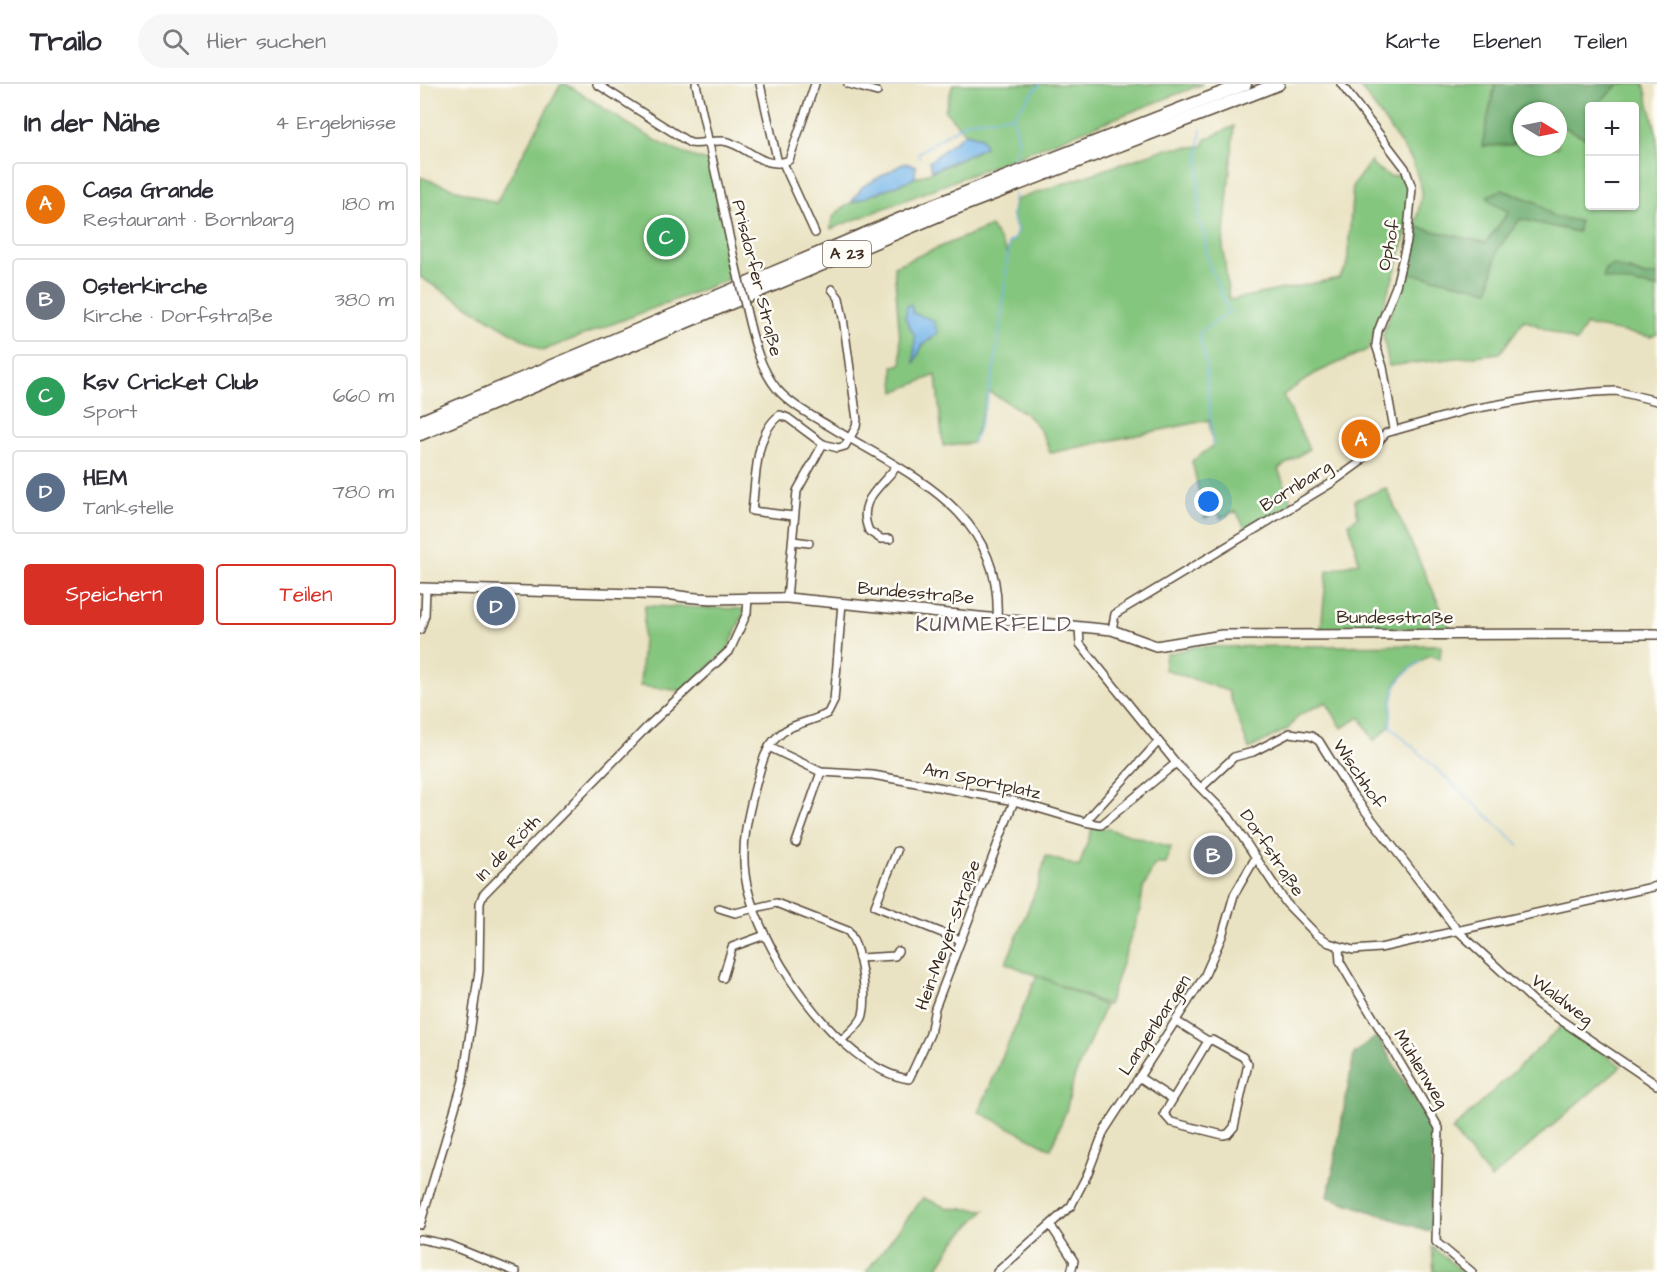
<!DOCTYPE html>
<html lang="de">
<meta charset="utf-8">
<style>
body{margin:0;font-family:"Architects Daughter",sans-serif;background:#f7f7f7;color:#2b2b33}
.controls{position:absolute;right:18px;top:18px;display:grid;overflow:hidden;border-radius:6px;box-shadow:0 2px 4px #0004}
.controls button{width:54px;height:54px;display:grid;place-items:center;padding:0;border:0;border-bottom:2px solid #e1e1e2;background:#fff;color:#2b2b33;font:30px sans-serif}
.compass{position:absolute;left:1093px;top:18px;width:54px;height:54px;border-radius:50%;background:#fff;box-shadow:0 2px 4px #0004;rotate:100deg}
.you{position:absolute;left:789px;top:418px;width:21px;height:21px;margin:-15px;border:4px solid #fff;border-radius:50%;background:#1a73e8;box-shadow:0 0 0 9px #1a73e833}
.badge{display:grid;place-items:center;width:39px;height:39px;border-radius:50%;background:#d93025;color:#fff;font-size:20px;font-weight:700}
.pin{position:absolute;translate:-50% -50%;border:3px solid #fff;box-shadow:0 2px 6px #0006}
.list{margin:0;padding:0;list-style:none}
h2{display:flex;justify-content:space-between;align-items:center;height:78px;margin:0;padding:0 24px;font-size:26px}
h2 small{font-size:20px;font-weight:400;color:#7c7c81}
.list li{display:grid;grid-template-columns:39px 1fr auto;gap:18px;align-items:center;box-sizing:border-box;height:84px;margin:0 12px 12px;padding:0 12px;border:2px solid #e1e1e2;border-radius:6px}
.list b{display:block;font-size:22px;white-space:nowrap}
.list p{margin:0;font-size:20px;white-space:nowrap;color:#7c7c81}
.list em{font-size:20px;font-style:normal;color:#7c7c81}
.actions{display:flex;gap:12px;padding:18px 24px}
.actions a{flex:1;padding:14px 0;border:2px solid #d93025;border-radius:6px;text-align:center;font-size:21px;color:#d93025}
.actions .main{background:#d93025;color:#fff}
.icon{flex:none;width:33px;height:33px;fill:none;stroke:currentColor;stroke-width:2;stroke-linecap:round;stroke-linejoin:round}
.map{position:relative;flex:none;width:1237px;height:1188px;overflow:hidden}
header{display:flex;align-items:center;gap:36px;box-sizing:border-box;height:84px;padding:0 30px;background:#fff;border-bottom:2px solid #e1e1e2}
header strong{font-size:28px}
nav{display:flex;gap:33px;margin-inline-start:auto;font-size:21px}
.search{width:420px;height:54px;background:#f7f7f7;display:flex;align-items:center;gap:15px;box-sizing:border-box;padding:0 21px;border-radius:33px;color:#7c7c81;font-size:22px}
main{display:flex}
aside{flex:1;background:#fff}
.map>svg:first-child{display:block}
</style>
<header>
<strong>Trailo</strong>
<div class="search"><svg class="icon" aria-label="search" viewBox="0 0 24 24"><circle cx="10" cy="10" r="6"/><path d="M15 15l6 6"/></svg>Hier suchen</div>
<nav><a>Karte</a><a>Ebenen</a><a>Teilen</a></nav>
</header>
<main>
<aside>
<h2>In der Nähe<small>4 Ergebnisse</small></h2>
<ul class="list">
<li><span class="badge" style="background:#e8710a">A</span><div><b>Casa Grande</b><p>Restaurant · Bornbarg</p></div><em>180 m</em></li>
<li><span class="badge" style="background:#6b7280">B</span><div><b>Osterkirche</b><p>Kirche · Dorfstraße</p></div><em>380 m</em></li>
<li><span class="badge" style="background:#2e9e5b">C</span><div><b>Ksv Cricket Club</b><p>Sport</p></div><em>660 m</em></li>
<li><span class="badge" style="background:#5c6f8a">D</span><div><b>HEM</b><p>Tankstelle</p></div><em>780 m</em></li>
</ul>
<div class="actions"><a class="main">Speichern</a><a>Teilen</a></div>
</aside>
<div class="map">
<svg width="1237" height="1188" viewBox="0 0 1237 1188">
<rect width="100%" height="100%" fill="#fdfcf7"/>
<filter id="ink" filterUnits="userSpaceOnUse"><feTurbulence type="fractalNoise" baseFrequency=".0167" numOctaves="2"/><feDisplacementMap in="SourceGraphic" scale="12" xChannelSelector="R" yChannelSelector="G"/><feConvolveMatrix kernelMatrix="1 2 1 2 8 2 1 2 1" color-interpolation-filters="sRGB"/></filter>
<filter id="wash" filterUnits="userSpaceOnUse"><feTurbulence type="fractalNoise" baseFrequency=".008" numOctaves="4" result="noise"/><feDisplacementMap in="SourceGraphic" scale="24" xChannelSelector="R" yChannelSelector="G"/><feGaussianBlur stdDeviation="1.35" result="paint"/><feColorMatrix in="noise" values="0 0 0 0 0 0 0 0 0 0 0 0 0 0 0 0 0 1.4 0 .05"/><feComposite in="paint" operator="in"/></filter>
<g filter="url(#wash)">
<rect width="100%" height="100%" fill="#eae3c3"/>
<g fill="#85c67f" stroke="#60784e" stroke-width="1.5">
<path d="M141,0H146C189,26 244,70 294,78L312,194L122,267L0,193V93L76,119Z"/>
<path d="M533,0H783L411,145C409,131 421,125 431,119L531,80L565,63L561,53L545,49L525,27Z"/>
<path d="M938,0H1075L1062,62L1092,61L1102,54V63H1138V40L1166,54L1169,37L1170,122H1214V22H1175L1199,0H1224L1237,51V191L1225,192L1209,185L1184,194L1237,204V250L1231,253L1165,241L1157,258L1104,236L1080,269L969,282L963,251L985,188L1069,206L1077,166L1100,135L1157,148L1159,138L1133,132L1116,118L1082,106L1068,113L1072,119L1089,127L1066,159L996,143L1002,106L992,76Z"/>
<path d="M814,42L803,162L809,216L919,194L927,182L933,101L951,77L953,82L971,93L983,90C1004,140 961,215 949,265L896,289L863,311L889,365L858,385L872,419L827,448L816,427L801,434L797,427L785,434L772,377L793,362L789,336L630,369C620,333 599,325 569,308L553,359L523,362L516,291L475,308L473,282L482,280L474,182L571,142L588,170L589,158L594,156L597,146L592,132L595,116L745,65L783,62L786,55Z"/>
<path d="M966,404L1030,544L901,545L907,487L939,478L929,439L938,433L935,416Z"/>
<path d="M225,522L324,525V528L308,565L263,607L220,602Z"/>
<path d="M1021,561L1020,575L1010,571C973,596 973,598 970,642L954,657L940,633L922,644L906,618L879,631L868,645L829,665L808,607L744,585L746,570L774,563Z"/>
<path d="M672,744H685L751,763L746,780H735L723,805L720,826L688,921L586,879L618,801L626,772L659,783Z"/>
<path d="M617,891L685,922L654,994L646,1027L631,1065L559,1028Z"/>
<path d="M1143,941L1201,982L1071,1095L1032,1046Z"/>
<path d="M503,1114L528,1124L565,1126L534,1158L515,1188H446Z"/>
<path d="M1012,1163L1043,1188H1014Z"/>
</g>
<g fill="#6cab6e" stroke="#546a46" stroke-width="1.5">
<path d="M1075,0H1208H1199L1175,22H1170L1166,54L1138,40V27H1102V54L1092,61L1062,62Z"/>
<path d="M1082,106L1116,118L1133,132L1159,137L1158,148L1100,135L1077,166L1069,206L985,188L996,143L1066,159L1089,128L1072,119L1067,112Z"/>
<path d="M1192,181L1225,192L1237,191V204L1183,194L1185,185Z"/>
<path d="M957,952L1012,1044L1011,1148L908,1113L934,970Z"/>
</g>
<g fill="#76b6ea" stroke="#587084" stroke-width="1.5">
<path d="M545,49L561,53L565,63L512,87L509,78Z"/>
<path d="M484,79L496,82L495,94L431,119L442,103Z"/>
<path d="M491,220L493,229L513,236L518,249L502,262L494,280L495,252L485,234L487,222Z"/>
</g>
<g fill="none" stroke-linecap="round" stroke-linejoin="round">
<g stroke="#76b6ea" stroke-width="1.5">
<path d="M594,33L598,54L594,80"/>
<path d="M779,63L781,45"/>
<path d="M779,65V138L784,149L788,178L809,228L779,249L785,274L793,362"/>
<path d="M500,73L498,69L548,37L593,32L620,0"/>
<path d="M553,359C578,297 582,225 589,158L594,156L597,146L592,132L595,109"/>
<path d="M1001,577C971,597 973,608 970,642L1099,761"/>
</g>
</g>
</g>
<g filter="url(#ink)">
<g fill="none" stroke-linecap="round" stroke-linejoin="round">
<g stroke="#554637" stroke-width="10">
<g id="street">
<path d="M177,0L270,59C281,61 291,56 303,57C327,60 343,88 369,76L395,0"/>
<path d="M276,0L315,179"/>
<path d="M340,0L358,79"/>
<path d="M428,0L457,8"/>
<path d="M921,0L985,84L992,104L987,157L976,202L958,247L956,261L963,283L974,345"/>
<path d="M363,79L395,149"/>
<path d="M329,238C335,262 341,285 357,305C371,321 391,331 409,342C487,390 583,426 577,534"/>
<path d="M373,432L332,427C336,398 334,349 360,331L368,334L403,360"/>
<path d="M470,455H461L449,447C436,417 459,405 476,383"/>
<path d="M373,457L389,459"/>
<path d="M367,514L377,407L403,360L418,364L425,362L436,343L437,336L423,234L419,214L412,205"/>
<path d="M422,519L414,617L408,629C391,639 371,638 356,654C344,666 341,684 336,700C328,730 321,759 325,790C333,857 418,985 489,995L510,950L515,924L594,717"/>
<path d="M659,543L660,560L756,679L809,733L866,819L896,850L909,859L933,866L960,864L1237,802"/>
<path d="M0,546L5,531L6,504"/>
<path d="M692,546L695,530L910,400L939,379L966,349L1047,326L1114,314L1175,308L1196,307L1237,317"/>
<path d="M349,663L401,688L453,691L594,717L665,738L738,658"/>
<path d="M782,703L814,673L833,668L870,649L891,652L899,657L930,707L1037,846L1117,920L1237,1001"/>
<path d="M665,738L681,741L756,679"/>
<path d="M376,759L401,688"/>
<path d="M477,767L455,822L540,856"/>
<path d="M299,824L315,829L356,819L428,847C440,863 448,911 443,931C441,940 428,949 422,956"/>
<path d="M919,864L920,878L1019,1044L1016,1158L1052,1188"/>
<path d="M439,874L475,872L478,867"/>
<path d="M303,894L312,863L345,851"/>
<path d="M756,937L788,957"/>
<path d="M792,956L823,973L828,980L814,1043L808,1050L803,1051L751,1038L744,1030L788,957Z"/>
<path d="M719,993L751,1014"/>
<path d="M0,1141L43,997L59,887L60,819L63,811L229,641L310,566L327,529L328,513"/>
<path d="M631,1142L654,1177L651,1188"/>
<path d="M0,1155L29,1161L96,1188"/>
<path d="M577,1188L651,1122L668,1089L684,1047L784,893L802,852L814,811L836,773"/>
</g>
</g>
<g stroke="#554637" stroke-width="12">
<path id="secondary" d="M0,504L253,511C290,518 329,513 367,514L692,546L736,562L802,551L1237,550"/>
</g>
<g stroke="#554637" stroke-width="15">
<g id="highway">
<path d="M0,338L507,124L825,0"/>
<path d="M0,350L528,127L858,0"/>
</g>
</g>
<use href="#street" stroke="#fff" stroke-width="7"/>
<use href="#secondary" stroke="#fff" stroke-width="9"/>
<use href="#highway" stroke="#fff" stroke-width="12"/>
<g stroke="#554637" stroke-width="10" stroke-linecap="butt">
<path id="street-bridge" d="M315,179L329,238"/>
</g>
<use href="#street-bridge" stroke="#fff" stroke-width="7"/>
</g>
</g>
<g text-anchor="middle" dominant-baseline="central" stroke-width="5" stroke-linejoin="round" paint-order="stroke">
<rect fill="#fdfcf7" stroke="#75695f" stroke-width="1.5" x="403" y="157" width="48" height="26" rx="4.5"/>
<g font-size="16" font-weight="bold" fill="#3b2a1e">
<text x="427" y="170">A 23</text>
</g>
<g font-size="18" fill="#3b2a1e" stroke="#fdfcf7">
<text transform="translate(969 161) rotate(-78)">Ophof</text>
<text transform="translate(337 194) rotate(76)">Prisdorfer Straße</text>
<text transform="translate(876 402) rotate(-32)">Bornbarg</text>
<text transform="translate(496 509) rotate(5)">Bundesstraße</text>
<text x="975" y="533">Bundesstraße</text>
<text transform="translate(939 690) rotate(56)">Wischhof</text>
<text transform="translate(562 697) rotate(12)">Am Sportplatz</text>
<text transform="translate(88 764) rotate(-46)">In de Röth</text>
<text transform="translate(852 769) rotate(56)">Dorfstraße</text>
<text transform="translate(528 851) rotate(-70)">Hein-Meyer-Straße</text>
<text transform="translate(1142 916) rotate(37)">Waldweg</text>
<text transform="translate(735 941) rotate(-57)">Langenbargen</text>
<text transform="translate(1001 985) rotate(59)">Mühlenweg</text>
</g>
<g font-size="21" letter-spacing="1.5" fill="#65565e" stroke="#fdfcf7">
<text x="574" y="540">KUMMERFELD</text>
</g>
</g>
</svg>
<div class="controls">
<button>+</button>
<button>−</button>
</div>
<svg class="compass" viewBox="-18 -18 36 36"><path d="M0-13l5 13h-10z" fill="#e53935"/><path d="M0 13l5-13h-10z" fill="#7c7c81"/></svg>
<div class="you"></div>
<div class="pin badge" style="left:941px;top:355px;background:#e8710a">A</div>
<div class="pin badge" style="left:793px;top:771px;background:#6b7280">B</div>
<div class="pin badge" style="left:246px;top:153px;background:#2e9e5b">C</div>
<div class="pin badge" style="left:76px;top:522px;background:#5c6f8a">D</div>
</div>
</main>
